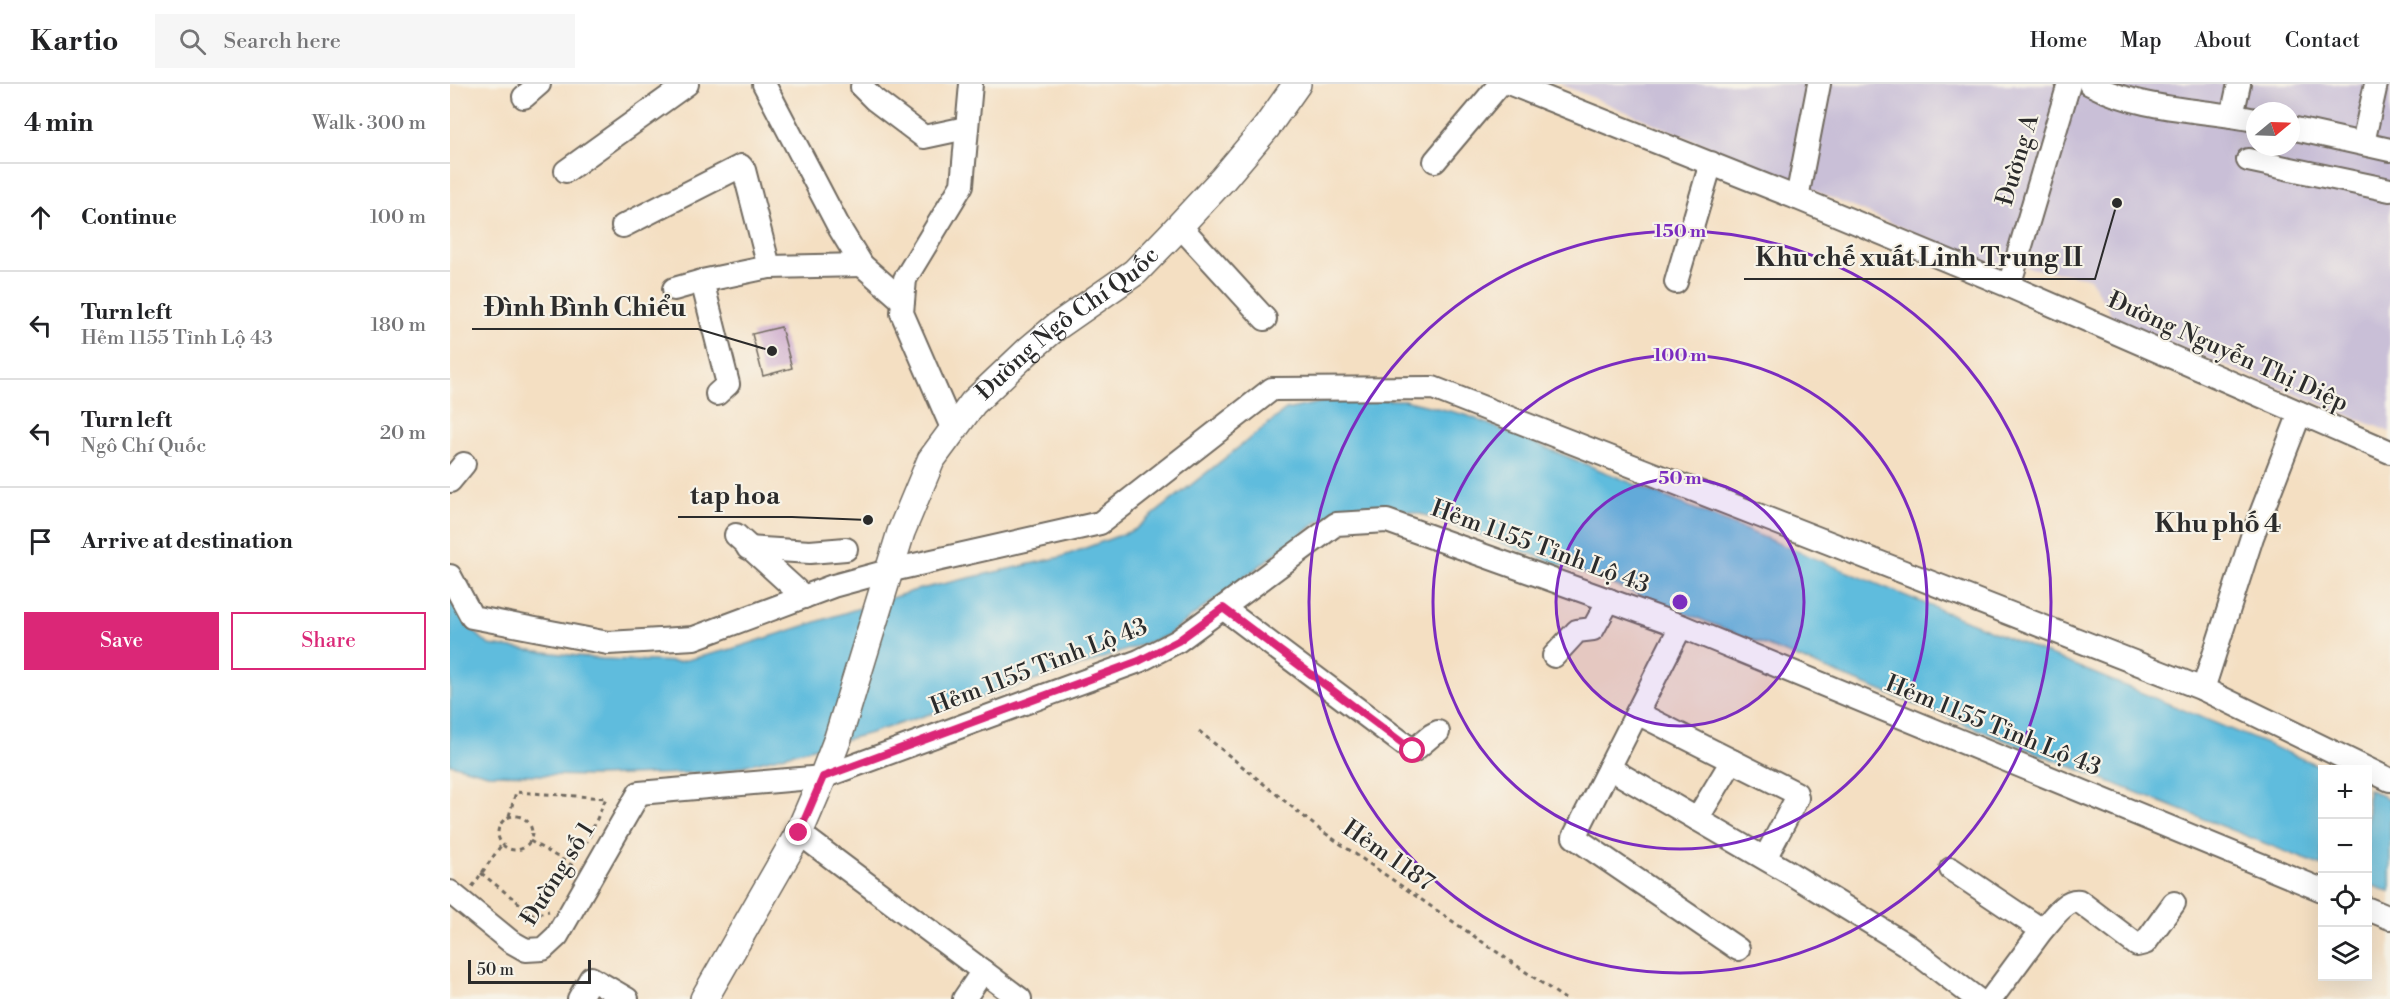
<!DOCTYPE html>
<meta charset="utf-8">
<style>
body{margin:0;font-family:"Libre Bodoni",serif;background:#f6f6f6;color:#202124}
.controls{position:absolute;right:18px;bottom:18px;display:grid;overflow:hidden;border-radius:0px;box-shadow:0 6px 24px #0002}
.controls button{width:54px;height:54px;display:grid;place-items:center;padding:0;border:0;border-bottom:2px solid #e0e0e0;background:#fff;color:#202124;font:30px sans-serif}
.compass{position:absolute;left:1796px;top:18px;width:54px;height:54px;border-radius:50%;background:#fff;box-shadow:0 6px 24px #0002;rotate:71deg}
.scale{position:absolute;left:18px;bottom:15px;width:123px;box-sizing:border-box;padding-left:6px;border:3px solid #2b2b2b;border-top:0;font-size:16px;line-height:21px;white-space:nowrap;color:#2b2b2b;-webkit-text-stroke:4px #f7f3e8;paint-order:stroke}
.stop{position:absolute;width:18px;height:18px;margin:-14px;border:4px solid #db2777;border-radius:50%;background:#fff}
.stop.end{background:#db2777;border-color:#fff;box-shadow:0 2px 6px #0008}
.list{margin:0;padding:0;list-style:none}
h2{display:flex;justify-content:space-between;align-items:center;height:78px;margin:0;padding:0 24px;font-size:26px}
h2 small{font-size:20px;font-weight:400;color:#757577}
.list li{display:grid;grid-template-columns:39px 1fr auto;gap:18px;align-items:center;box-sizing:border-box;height:108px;padding:0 24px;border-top:2px solid #e0e0e0}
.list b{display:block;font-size:22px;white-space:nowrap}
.list p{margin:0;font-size:20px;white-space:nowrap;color:#757577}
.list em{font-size:20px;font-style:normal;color:#757577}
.actions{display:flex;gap:12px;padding:18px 24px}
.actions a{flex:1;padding:14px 0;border:2px solid #db2777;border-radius:0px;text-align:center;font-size:21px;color:#db2777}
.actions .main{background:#db2777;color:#fff}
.icon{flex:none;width:33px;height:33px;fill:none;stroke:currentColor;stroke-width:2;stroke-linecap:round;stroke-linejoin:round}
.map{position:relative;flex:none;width:1940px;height:915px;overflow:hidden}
header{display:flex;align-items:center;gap:36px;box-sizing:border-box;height:84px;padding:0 30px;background:#fff;border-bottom:2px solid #e0e0e0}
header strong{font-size:28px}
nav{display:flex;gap:33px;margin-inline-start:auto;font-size:21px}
.search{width:420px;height:54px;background:#f6f6f6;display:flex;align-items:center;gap:15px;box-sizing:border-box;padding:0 21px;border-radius:0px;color:#757577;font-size:22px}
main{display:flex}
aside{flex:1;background:#fff}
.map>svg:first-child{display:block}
</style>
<header>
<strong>Kartio</strong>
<div class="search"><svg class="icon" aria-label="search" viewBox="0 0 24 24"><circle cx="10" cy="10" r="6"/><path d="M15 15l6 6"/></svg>Search here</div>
<nav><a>Home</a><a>Map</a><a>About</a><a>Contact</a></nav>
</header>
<main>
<aside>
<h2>4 min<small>Walk · 300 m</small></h2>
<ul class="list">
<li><svg class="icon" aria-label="ahead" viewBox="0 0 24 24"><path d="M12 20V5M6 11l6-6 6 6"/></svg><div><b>Continue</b></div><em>100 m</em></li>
<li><svg class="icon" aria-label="left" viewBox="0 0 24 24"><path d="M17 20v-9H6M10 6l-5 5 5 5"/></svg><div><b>Turn left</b><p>Hẻm 1155 Tỉnh Lộ 43</p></div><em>180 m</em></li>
<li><svg class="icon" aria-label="left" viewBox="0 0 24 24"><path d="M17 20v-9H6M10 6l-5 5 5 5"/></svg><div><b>Turn left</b><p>Ngô Chí Quốc</p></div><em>20 m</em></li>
<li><svg class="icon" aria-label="arrive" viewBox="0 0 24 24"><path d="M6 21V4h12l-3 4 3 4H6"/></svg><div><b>Arrive at destination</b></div></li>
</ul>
<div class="actions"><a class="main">Save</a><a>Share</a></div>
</aside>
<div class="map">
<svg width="1940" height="915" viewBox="0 0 1940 915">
<rect width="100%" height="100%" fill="#f7f3e8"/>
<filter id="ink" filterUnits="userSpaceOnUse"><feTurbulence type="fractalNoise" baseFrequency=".0167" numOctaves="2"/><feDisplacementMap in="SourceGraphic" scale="12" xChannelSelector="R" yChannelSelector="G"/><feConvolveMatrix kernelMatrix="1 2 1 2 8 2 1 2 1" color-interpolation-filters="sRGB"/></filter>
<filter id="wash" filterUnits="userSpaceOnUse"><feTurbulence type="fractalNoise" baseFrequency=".008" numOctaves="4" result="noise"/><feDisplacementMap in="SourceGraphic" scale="24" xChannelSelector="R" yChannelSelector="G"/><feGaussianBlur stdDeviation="1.35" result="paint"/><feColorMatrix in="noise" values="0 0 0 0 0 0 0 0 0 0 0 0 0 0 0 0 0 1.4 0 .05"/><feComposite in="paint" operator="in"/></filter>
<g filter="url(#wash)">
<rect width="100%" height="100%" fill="#f4dfc2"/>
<path fill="#c9bfd7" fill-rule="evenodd" d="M1110,0H1940V348L1665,237L1640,194L1527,175ZM1805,27H1841V63H1805Z"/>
<g fill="#5fbcdd" stroke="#457484" stroke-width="1.5">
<path d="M882,316H954L1016,331L1877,685L1872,686V782L1144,493L974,431L930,421L904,423L868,438L716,552L631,582L417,650L270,688L146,692L38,690L0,680V508L18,542L39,561L152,575L228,578L282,565L466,506L611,473L684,446L836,326Z"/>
<path d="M1918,705L1940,716V808L1918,800Z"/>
</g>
<g id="blocks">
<path fill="#c8a1c9" d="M331,243L342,284L313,292L302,250Z"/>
</g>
</g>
<g filter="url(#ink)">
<use href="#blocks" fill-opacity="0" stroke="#716a60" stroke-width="1.5"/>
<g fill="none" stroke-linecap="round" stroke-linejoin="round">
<g stroke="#716a60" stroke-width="26">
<g id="minor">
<path d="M314,0L390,145L412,181L453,217"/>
<path d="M1061,0L1347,114L1559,202L1940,368"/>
<path d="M1640,0C1692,27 1750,25 1805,36"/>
<path d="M412,3L425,16L474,53L516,44"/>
<path d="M74,13L89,0"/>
<path d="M1782,32L1789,0"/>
<path d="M1841,44L1940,66"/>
<path d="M1913,59L1926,0"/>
<path d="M1798,76L1940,106"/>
<path d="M985,77L1050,0"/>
<path d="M116,87L237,0"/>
<path d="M1347,114L1369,0"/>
<path d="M173,142L291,82L294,86L319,183"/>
<path d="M730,142L815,235"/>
<path d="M1226,198L1261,79"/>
<path d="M1559,202L1619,0"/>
<path d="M224,205L252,197"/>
<path d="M267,310L278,300L252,197L319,183L412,181"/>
<path d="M503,346L452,229L455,195L512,101L521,0"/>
<path d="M0,397L14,380"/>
<path d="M286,451L354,513"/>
<path d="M298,464L360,468L396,465"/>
<path d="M0,492L22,533L158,559L244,554L383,502L438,487L650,439L822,305L983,304L1753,605L1940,696"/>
<path d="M773,524L963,667L982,651L988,648"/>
<path d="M1231,542L1124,753L1288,865"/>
<path d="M1104,572L1127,547L1143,545L1159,516"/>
<path d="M1753,605L1802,453L1850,329"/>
<path d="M1187,629L1346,709L1347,714L1315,774"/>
<path d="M1159,684L1338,788L1455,860L1527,915"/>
<path d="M1247,735L1282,677"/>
<path d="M349,749L570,915"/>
<path d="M1501,785L1592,846L1541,915"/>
<path d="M0,808L60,857L76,866L93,865L107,852L189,709L373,693L689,577L728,557L886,440L937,437L1231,542L1872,806"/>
<path d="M1918,825L1940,834"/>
<path d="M1592,846C1601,837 1614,815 1629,817L1687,861L1695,859L1724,819"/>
<path d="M129,915L141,894L177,915"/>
<path d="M514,915L533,887"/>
</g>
</g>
<g stroke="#716a60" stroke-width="30">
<g id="major">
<path id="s1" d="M254,915L349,749L373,693L388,654L451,448L481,376L523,319L581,264L606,243L685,188L720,152L773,95L816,44L847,0"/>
</g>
</g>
<g stroke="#716a60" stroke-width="3" stroke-dasharray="4.5 4.5" stroke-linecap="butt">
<path d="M749,647L869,745L1115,915"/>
<circle cx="65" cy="749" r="17"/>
<path d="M59,732L66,708L156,714L137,758"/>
<path d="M80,757L125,783"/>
<path d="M31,789L84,831L99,827"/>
<path d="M22,803L52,760"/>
</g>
<use href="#minor" stroke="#fff" stroke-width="22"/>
<use href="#major" stroke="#fff" stroke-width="27"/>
</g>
</g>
<g fill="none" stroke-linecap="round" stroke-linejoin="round" filter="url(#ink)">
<path stroke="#db2777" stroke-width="8" d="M349,749L373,693L689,577L728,557L773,524L963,667"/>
</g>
<circle cx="1230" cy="518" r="124" fill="#7b2cbf" fill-opacity=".12"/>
<g fill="none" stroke="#7b2cbf" stroke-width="3">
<circle cx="1230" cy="518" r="124"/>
<circle cx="1230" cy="518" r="247"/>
<circle cx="1230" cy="518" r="371"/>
</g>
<g text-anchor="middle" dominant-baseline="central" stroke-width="4.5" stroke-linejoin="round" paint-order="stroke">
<g font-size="24" fill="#2b2b2b" stroke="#f7f3e8">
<text transform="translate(1568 76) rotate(-73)">Đường A</text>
<text stroke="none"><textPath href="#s1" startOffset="782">Đường Ngô Chí Quốc</textPath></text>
<text transform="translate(1778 268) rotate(24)">Đường Nguyễn Thị Diệp</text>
<text transform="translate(1090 463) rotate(20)">Hẻm 1155 Tỉnh Lộ 43</text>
<text transform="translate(589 583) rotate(-21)">Hẻm 1155 Tỉnh Lộ 43</text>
<text transform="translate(1543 642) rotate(22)">Hẻm 1155 Tỉnh Lộ 43</text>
<text transform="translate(938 772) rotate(35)">Hẻm 1187</text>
<text transform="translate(108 790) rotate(-58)">Đường số 1</text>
</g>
<g font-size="26" font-weight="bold" fill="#2b2b2b" stroke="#f7f3e8">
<text x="1768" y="440">Khu phố 4</text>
</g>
</g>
<circle cx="1230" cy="518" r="9" fill="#7b2cbf" stroke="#f7f3e8" stroke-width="3"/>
<g font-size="18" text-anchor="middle" font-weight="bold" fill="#7b2cbf" stroke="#f7f3e8" stroke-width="4.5" stroke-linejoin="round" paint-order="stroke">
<text x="1230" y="153">150 m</text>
<text x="1230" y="277">100 m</text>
<text x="1230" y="400">50 m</text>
</g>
<path fill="none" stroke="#2b2b2b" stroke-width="2" d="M1667 119L1645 195H1294M322 267L248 245H22M418 436L342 433H228"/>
<g fill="#2b2b2b" stroke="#f7f3e8" stroke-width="2">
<circle cx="1667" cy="119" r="6"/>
<circle cx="322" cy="267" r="6"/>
<circle cx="418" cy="436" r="6"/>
</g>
<g font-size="26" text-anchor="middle" font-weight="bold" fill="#2b2b2b" stroke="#f7f3e8" stroke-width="4.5" stroke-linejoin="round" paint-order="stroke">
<text x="1469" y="182">Khu chế xuất Linh Trung II</text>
<text x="135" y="232">Đình Bình Chiểu</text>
<text x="285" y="420">tap hoa</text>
</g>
</svg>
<div class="controls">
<button>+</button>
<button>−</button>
<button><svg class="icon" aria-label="locate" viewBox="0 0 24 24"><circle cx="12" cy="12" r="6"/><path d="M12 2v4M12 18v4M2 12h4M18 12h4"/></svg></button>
<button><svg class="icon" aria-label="layers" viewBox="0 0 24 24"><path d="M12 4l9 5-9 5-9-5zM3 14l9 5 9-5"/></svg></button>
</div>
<svg class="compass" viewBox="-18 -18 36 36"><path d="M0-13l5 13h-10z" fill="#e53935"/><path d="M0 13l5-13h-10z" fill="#757577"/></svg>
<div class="scale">50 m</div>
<div class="stop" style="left:963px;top:667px"></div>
<div class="stop end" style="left:349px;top:749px"></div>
</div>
</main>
